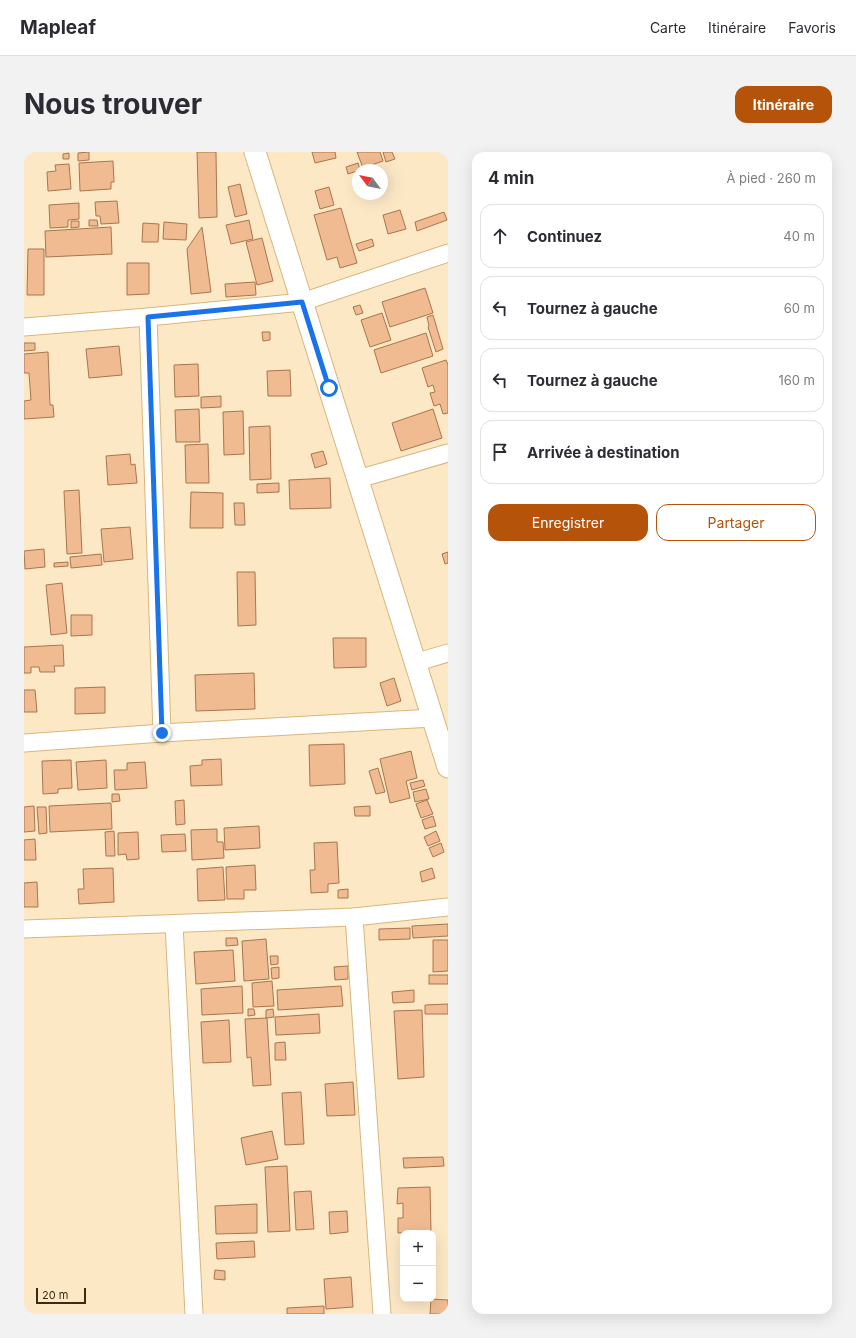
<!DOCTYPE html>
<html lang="fr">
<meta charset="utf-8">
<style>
body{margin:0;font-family:Inter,sans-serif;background:#f2f2f3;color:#2b2b33}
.controls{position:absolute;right:12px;bottom:12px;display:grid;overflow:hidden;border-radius:8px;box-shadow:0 4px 16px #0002}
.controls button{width:36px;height:36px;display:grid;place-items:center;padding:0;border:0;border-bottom:1px solid #e1e1e2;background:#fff;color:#2b2b33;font:20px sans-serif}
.compass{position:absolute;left:328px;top:12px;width:36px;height:36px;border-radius:50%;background:#fff;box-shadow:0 4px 16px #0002;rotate:302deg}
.scale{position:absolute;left:12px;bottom:10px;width:50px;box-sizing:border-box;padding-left:4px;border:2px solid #392b14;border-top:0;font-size:11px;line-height:14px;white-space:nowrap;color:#392b14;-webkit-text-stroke:3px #fde8c6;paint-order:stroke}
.stop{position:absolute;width:12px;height:12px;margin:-9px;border:3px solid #1a73e8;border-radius:50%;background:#fff}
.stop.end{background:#1a73e8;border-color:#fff;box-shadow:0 1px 4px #0008}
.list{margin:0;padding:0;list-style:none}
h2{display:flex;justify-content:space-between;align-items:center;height:52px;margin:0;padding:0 16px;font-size:17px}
h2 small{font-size:13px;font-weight:400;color:#7c7c81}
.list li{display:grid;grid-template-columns:26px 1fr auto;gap:12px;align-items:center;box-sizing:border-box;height:64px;margin:0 8px 8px;padding:0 8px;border:1px solid #e1e1e2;border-radius:12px}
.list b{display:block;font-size:15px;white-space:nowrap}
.list em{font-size:13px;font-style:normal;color:#7c7c81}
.actions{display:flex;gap:8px;padding:12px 16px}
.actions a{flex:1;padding:9px 0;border:1px solid #b45309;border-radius:12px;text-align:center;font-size:14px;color:#b45309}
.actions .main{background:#b45309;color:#fff}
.icon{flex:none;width:22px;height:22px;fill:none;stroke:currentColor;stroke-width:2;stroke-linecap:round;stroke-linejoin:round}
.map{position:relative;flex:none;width:424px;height:1162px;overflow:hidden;border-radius:12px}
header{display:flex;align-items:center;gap:24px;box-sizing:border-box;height:56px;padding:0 20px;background:#fff;border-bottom:1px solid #e1e1e2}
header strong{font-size:19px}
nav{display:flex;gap:22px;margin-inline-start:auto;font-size:14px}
.intro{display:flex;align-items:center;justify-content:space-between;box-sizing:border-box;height:96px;padding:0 24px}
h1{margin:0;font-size:28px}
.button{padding:10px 18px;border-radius:12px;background:#b45309;color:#fff;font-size:14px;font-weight:700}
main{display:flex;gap:24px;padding:0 24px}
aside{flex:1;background:#fff;border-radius:12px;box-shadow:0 4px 16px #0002}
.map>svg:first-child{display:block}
</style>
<header>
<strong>Mapleaf</strong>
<nav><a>Carte</a><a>Itinéraire</a><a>Favoris</a></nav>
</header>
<div class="intro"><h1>Nous trouver</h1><a class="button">Itinéraire</a></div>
<main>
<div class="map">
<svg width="424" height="1162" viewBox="0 0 424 1162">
<rect width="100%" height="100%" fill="#fde8c6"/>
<g fill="#f0bb90" stroke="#a8764d">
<path d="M65,0V8L54,9V1Z"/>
<path d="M173,0H192L193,65L175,66Z"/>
<path d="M288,0H311L312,6L291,11Z"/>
<path d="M333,0H356L359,9L339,16Z"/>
<path d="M359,0H368L371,7L362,10Z"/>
<path d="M45,1V7H39V2Z"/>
<path d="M89,9L90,30H87V37L56,39L55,11Z"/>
<path d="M334,11L336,18L324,22L322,15Z"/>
<path d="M45,12L47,37L24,39L23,20L32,19L31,13Z"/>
<path d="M216,32L223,62L211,65L204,35Z"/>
<path d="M305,35L310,53L296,57L291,39Z"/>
<path d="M93,49L95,71L77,72L76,64H72L71,50Z"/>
<path d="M55,51V67L44,68V75L26,76L25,53Z"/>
<path d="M317,56L333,111L316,116L313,105L303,108L290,63Z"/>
<path d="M376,58L382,77L364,82L359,63Z"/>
<path d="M420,60L423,68L393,79L391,70Z"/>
<path d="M65,68H73L74,74H65Z"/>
<path d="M225,68L229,87L207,92L202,73Z"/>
<path d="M47,69H55V75L47,76Z"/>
<path d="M140,70L163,72L162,88L139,87Z"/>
<path d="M119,71L135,72L134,90H118Z"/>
<path d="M87,75L88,102L22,105L21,79Z"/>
<path d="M178,75L187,140L167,142L163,97Z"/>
<path d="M238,86L249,129L233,133L222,90Z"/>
<path d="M348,87L350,94L335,99L332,92Z"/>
<path d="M4,97H20V143H3Z"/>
<path d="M103,111H125V142L103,143Z"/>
<path d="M231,130L232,143L202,145L201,132Z"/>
<path d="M401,136L409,161L366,175L358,150Z"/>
<path d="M336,153L339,161L332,163L329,155Z"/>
<path d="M358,161L367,188L346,195L337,168Z"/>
<path d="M409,163L419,197L412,200L404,175L405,174L403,165Z"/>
<path d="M238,180H246V188L239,189Z"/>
<path d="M402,181L409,204L357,221L350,198Z"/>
<path d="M0,191H11V198L0,199Z"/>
<path d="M95,194L98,223L65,226L62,197Z"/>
<path d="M24,200L26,253H29L30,265L0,267V249L7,248L5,221H0V202Z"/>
<path d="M422,208L424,213V261L419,262L416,252L410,254L406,241L411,240L409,233L404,235L398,216Z"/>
<path d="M174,212L175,244L151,245L150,213Z"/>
<path d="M266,218L267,244H244L243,219Z"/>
<path d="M197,244V255L177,256V245Z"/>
<path d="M175,257L176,290H152L151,258Z"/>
<path d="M409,257L418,286L377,299L368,271Z"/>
<path d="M219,259L220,302L200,303L199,260Z"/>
<path d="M246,274L247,327L226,328L225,275Z"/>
<path d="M184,292L185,331H162L161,293Z"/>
<path d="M299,299L303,312L291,316L287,302Z"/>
<path d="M106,302L107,313L111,312L113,331L84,333L82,304Z"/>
<path d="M306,326L307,356L266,357L265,328Z"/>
<path d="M255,331V340L233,341V332Z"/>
<path d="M55,338L58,401L43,402L40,339Z"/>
<path d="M167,340L199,341V376H166Z"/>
<path d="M210,351H220L221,373H211Z"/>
<path d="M106,375L109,407L80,410L77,377Z"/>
<path d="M20,397L21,415L1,417L0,399Z"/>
<path d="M424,400V411L421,412L418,402Z"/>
<path d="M77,402L78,413L47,416L46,405Z"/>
<path d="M44,410V414L30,415V411Z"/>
<path d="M213,420H231L232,473L214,474Z"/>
<path d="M38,431L43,481L27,483L22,433Z"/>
<path d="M47,463H68V483L47,484Z"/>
<path d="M309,486H342V515L310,516Z"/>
<path d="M39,493L40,514H30L31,520H16L15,515H7V521H0V495Z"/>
<path d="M230,521L231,557L172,559L171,523Z"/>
<path d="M370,526L377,549L363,554L356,531Z"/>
<path d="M81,535V561L51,562V536Z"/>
<path d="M0,538H11L13,560H0Z"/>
<path d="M320,592L321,632L286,634L285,593Z"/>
<path d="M387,599L393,626L382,629L386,646L366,651L356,607Z"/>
<path d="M197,607L198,633L167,634L166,614L178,613V608Z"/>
<path d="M47,608L48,636L34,637V641L19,642L18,609Z"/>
<path d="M82,608L83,636L54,638L52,610Z"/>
<path d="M121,610L123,636L91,638L90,618H103V611Z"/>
<path d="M354,616L361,640L352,642L345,619Z"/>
<path d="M399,628L401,634L388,638L386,631Z"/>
<path d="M402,637L405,647L391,650L389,640Z"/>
<path d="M88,642H95L96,649L88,650Z"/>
<path d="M160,648L161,672L152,673L151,649Z"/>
<path d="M403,648L409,662L397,666L392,652Z"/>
<path d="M87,651L88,677L26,680L25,654Z"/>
<path d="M10,654L11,679L0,680V655Z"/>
<path d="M346,654V664H331L330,655Z"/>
<path d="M13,655H22L23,681L15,682Z"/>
<path d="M409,664L412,674L401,677L398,668Z"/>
<path d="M235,674L236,696L201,698L200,676Z"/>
<path d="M193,677V690H199L200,706L168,708L167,678Z"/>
<path d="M90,679L91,704H82L81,680Z"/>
<path d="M412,679L416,689L404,694L400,685Z"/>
<path d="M114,680L115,707L103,708L102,702L94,703V681Z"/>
<path d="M161,682L162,699L138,700L137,683Z"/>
<path d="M11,687L12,708H0V688Z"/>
<path d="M313,690L315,731L304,732V740L287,741L286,718H291L290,691Z"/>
<path d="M417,691L420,700L409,705L405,696Z"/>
<path d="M231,713L232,738H220V747H203L202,715Z"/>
<path d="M199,715L201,748L174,749L173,717Z"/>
<path d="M89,716L90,750L55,752L54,737H60L59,717Z"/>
<path d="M408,716L411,726L398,730L396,720Z"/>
<path d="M13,730L14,755H0V731Z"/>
<path d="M324,737V746H314V738Z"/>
<path d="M424,772V784L389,786L388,774Z"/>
<path d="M386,776V787L355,788V777Z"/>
<path d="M202,786H213L214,793L202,794Z"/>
<path d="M242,787L245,827L220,829L218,789Z"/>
<path d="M409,788H424V819L409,820Z"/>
<path d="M209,798L211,829L172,832L170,800Z"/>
<path d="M246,804H254V812L247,813Z"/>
<path d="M324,814V827L311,828L310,815Z"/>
<path d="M255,815V826L248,827L247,816Z"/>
<rect x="405" y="823" width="19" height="9"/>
<path d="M248,829L250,854L229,855L228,831Z"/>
<path d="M218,834L219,861L178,863L177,837Z"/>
<path d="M317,834L319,854L254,858L253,838Z"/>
<path d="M390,838V850L369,851L368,840Z"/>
<path d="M424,852V862H401V853Z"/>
<path d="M224,857H230L231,863L224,864Z"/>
<path d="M249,857L250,865L242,866V858Z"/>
<path d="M398,858L400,925L374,927L370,859Z"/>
<path d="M295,862L296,881L252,883L251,865Z"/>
<path d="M243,866L247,933L229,934L227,905L223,906L221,867Z"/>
<path d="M205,868L207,910L179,911L177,870Z"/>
<path d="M261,890L262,908H251V891Z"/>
<path d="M329,930L331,963L303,964L301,932Z"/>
<path d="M277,940L280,992L261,993L258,941Z"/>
<path d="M248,979L254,1007L222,1013L217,986Z"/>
<path d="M419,1005L420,1014L380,1016L379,1006Z"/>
<path d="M263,1014L266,1079L244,1080L241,1015Z"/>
<path d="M406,1035L407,1079L374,1081V1066H379V1051L373,1052L374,1036Z"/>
<path d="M287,1039L290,1077L272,1078L270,1040Z"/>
<path d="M233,1052V1081L192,1082L191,1054Z"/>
<path d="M323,1059L324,1080L306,1082L305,1060Z"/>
<path d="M230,1089L231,1105L193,1107L192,1091Z"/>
<path d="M191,1118L201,1119V1128L190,1127Z"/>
<path d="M327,1125L329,1155L302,1157L300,1127Z"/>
<path d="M407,1147L424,1148V1162H406Z"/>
<path d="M300,1154V1162H263V1156Z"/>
</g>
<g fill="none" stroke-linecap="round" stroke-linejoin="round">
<g stroke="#d8b67d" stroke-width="19">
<g id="minor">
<path d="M124,165L138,581"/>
<path d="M0,175L124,165L278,150L424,101"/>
<path d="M334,327L424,301"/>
<path d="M390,511L424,501"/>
<path d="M0,591L138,581L409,566"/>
<path d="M330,765L358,1162"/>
<path d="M150,772L170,1162"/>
<path d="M0,777L330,765L424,755"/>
</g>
</g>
<g stroke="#d8b67d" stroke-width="23">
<path id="tertiary" d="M231,0L424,615"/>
</g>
<use href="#minor" stroke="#fff" stroke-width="17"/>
<use href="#tertiary" stroke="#fff" stroke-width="21"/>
</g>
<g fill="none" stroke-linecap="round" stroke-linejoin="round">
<path stroke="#1a73e8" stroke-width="5" d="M138,581L124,165L278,150L305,236"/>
</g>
</svg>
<div class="controls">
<button>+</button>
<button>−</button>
</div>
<svg class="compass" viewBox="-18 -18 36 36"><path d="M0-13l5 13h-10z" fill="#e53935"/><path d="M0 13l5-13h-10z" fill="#7c7c81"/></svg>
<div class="scale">20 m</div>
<div class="stop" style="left:305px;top:236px"></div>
<div class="stop end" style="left:138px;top:581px"></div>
</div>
<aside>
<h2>4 min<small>À pied · 260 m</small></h2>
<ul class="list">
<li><svg class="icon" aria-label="ahead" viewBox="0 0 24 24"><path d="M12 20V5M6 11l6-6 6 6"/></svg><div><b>Continuez</b></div><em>40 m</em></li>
<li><svg class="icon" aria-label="left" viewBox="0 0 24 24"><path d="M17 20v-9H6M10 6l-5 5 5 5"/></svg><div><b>Tournez à gauche</b></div><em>60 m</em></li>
<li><svg class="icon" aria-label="left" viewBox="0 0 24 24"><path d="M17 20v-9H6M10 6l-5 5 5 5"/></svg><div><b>Tournez à gauche</b></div><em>160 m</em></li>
<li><svg class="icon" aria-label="arrive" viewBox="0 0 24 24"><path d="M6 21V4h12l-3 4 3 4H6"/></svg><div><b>Arrivée à destination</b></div></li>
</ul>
<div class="actions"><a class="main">Enregistrer</a><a>Partager</a></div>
</aside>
</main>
